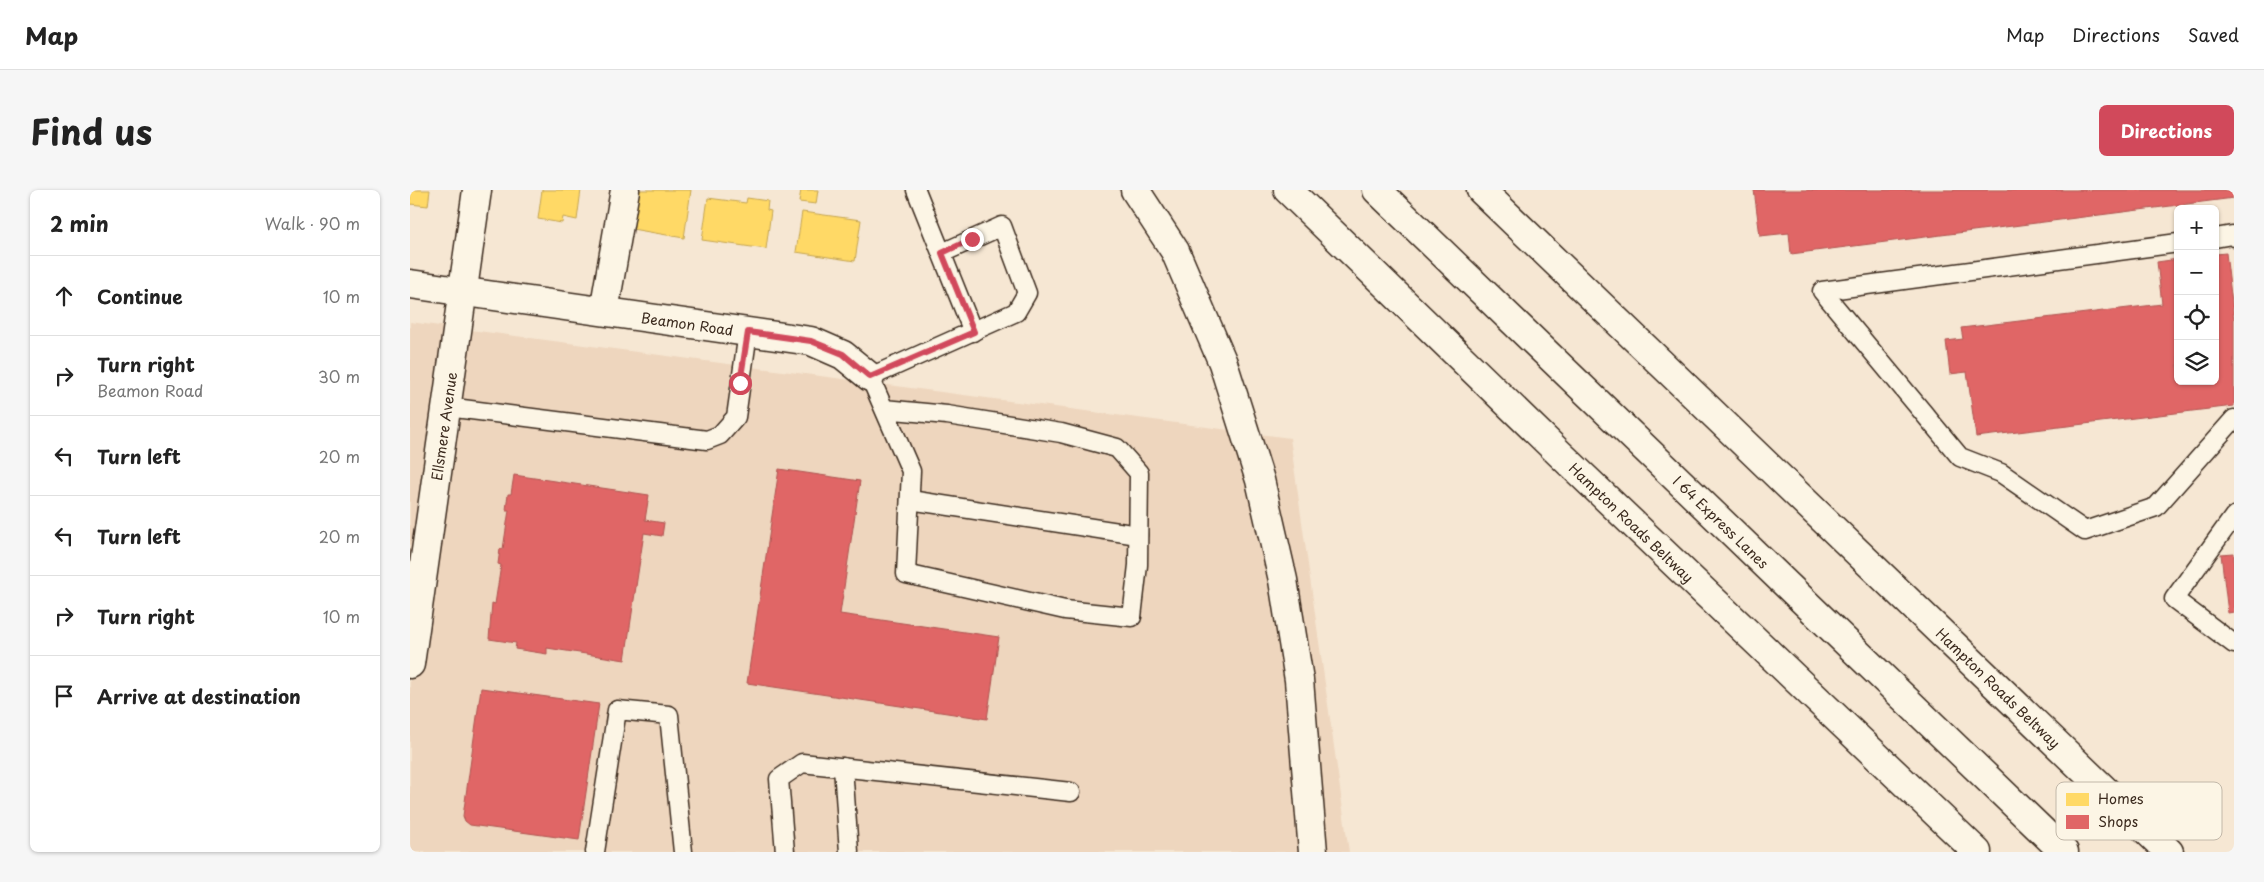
<!DOCTYPE html>
<meta charset="utf-8">
<style>
body{margin:0;font-family:"Playpen Sans",sans-serif;background:#f6f6f6;color:#222}
.controls{position:absolute;right:15px;top:15px;display:grid;overflow:hidden;border-radius:8px;box-shadow:0 1px 4px #0004}
.controls button{width:45px;height:45px;display:grid;place-items:center;padding:0;border:0;border-bottom:1px solid #e0e0e0;background:#fff;color:#222;font:25px sans-serif}
.stop{position:absolute;width:15px;height:15px;margin:-11px;border:4px solid #d1495b;border-radius:50%;background:#fff}
.stop.end{background:#d1495b;border-color:#fff;box-shadow:0 1px 5px #0008}
.list{margin:0;padding:0;list-style:none}
h2{display:flex;justify-content:space-between;align-items:center;height:65px;margin:0;padding:0 20px;font-size:21px}
h2 small{font-size:16px;font-weight:400;color:#767676}
.list li{display:grid;grid-template-columns:32px 1fr auto;gap:15px;align-items:center;box-sizing:border-box;height:80px;padding:0 20px;border-top:1px solid #e0e0e0}
.list b{display:block;font-size:19px;white-space:nowrap}
.list p{margin:0;font-size:16px;white-space:nowrap;color:#767676}
.list em{font-size:16px;font-style:normal;color:#767676}
.icon{flex:none;width:28px;height:28px;fill:none;stroke:currentColor;stroke-width:2;stroke-linecap:round;stroke-linejoin:round}
.map{position:relative;flex:none;width:1824px;height:662px;overflow:hidden;border-radius:8px}
header{display:flex;align-items:center;gap:30px;box-sizing:border-box;height:70px;padding:0 25px;background:#fff;border-bottom:1px solid #e0e0e0}
header strong{font-size:24px}
nav{display:flex;gap:28px;margin-inline-start:auto;font-size:18px}
.intro{display:flex;align-items:center;justify-content:space-between;box-sizing:border-box;height:120px;padding:0 30px}
h1{margin:0;font-size:35px}
.button{padding:12px 22px;border-radius:8px;background:#d1495b;color:#fff;font-size:18px;font-weight:700}
main{display:flex;gap:30px;padding:0 30px}
aside{flex:1;background:#fff;border-radius:8px;box-shadow:0 1px 4px #0004}
.map>svg:first-child{display:block}
</style>
<header>
<strong>Map</strong>
<nav><a>Map</a><a>Directions</a><a>Saved</a></nav>
</header>
<div class="intro"><h1>Find us</h1><a class="button">Directions</a></div>
<main>
<aside>
<h2>2 min<small>Walk · 90 m</small></h2>
<ul class="list">
<li><svg class="icon" aria-label="ahead" viewBox="0 0 24 24"><path d="M12 20V5M6 11l6-6 6 6"/></svg><div><b>Continue</b></div><em>10 m</em></li>
<li><svg class="icon" aria-label="right" viewBox="0 0 24 24"><path d="M7 20v-9h11M14 6l5 5-5 5"/></svg><div><b>Turn right</b><p>Beamon Road</p></div><em>30 m</em></li>
<li><svg class="icon" aria-label="left" viewBox="0 0 24 24"><path d="M17 20v-9H6M10 6l-5 5 5 5"/></svg><div><b>Turn left</b></div><em>20 m</em></li>
<li><svg class="icon" aria-label="left" viewBox="0 0 24 24"><path d="M17 20v-9H6M10 6l-5 5 5 5"/></svg><div><b>Turn left</b></div><em>20 m</em></li>
<li><svg class="icon" aria-label="right" viewBox="0 0 24 24"><path d="M7 20v-9h11M14 6l5 5-5 5"/></svg><div><b>Turn right</b></div><em>10 m</em></li>
<li><svg class="icon" aria-label="arrive" viewBox="0 0 24 24"><path d="M6 21V4h12l-3 4 3 4H6"/></svg><div><b>Arrive at destination</b></div></li>
</ul>
</aside>
<div class="map">
<svg width="1824" height="662" viewBox="0 0 1824 662">
<rect width="100%" height="100%" fill="#f6e7d3"/>
<filter id="ink" filterUnits="userSpaceOnUse"><feTurbulence type="fractalNoise" baseFrequency=".02" numOctaves="2"/><feDisplacementMap in="SourceGraphic" scale="10" xChannelSelector="R" yChannelSelector="G"/><feConvolveMatrix kernelMatrix="1 2 1 2 8 2 1 2 1" color-interpolation-filters="sRGB"/></filter>
<g filter="url(#ink)">
<path fill="#eed6be" d="M0,132L880,248L939,662H0Z"/>
<g fill="#ffd966" stroke="#c4a450">
<path d="M0,0H20L18,16L0,14Z"/>
<path d="M132,0H171L167,30L153,27L152,33L128,29Z"/>
<path d="M228,0H281L274,48L222,39Z"/>
<path d="M391,0H408L406,14L389,12Z"/>
<path d="M298,8L336,13L337,8L358,11L357,20L361,21L356,59L292,50Z"/>
<path d="M392,22L451,30L445,71L386,62Z"/>
</g>
<g fill="#e06666" stroke="#ae5450">
<path d="M1344,0H1824V8L1381,64L1379,43L1350,46Z"/>
<path d="M1816,63L1824,130V216L1566,247L1557,182L1540,184L1536,151L1553,149L1551,138L1752,114L1747,72L1768,69V191H1805V64Z"/>
<path d="M369,279L450,291L430,424L589,447L577,529L337,493Z"/>
<path d="M104,285L239,305L235,330L254,333L252,346L234,343L215,470L137,458V464L105,459L106,453L79,449L82,413L85,414L91,375L88,374L90,359H93L99,320H96L98,304H101Z"/>
<path d="M1824,363V422L1818,423L1811,364Z"/>
<path d="M71,498L189,514L169,650L60,635L55,631L53,626Z"/>
</g>
<g fill="none" stroke-linecap="round" stroke-linejoin="round">
<g stroke="#3b2a1e" stroke-width="21">
<g id="service">
<path d="M506,0L563,142"/>
<path d="M1805,48L1822,45L1824,47"/>
<path d="M1768,53L1412,101L1550,267L1591,283L1675,341L1746,317L1824,229"/>
<path d="M37,217L297,250L310,245L326,227L338,142"/>
<path d="M474,219L537,225L651,243L707,258L729,283L728,375L722,427L655,420L496,384L501,281L460,187L606,122L617,103L592,36L532,63"/>
<path d="M500,310L728,345"/>
<path d="M1824,326L1764,409L1824,454"/>
<path d="M433,577L439,662"/>
<path d="M185,662L207,520L259,525L273,662"/>
<path d="M375,662L369,589L392,573L661,602"/>
</g>
</g>
<g stroke="#3b2a1e" stroke-width="31">
<g id="minor">
<path id="s1" d="M0,94L401,151L433,165L460,187"/>
<path d="M194,121L215,0"/>
<path id="s2" d="M0,474L67,0"/>
</g>
</g>
<g stroke="#3b2a1e" stroke-width="31">
<g id="motorway">
<path d="M725,0L765,61L813,173L850,290L873,390L889,490L903,662"/>
<path id="s3" d="M878,0L1149,263L1567,662"/>
<path id="s4" d="M967,0L1654,662"/>
<path id="s5" d="M1071,0L1759,662"/>
</g>
</g>
<use href="#service" stroke="#fcf5e5" stroke-width="18"/>
<use href="#minor" stroke="#fcf5e5" stroke-width="28"/>
<use href="#motorway" stroke="#fcf5e5" stroke-width="28"/>
</g>
</g>
<g fill="none" stroke-linecap="round" stroke-linejoin="round" filter="url(#ink)">
<path stroke="#d1495b" stroke-width="6" d="M330,193L338,142L401,151L433,164L460,187L564,142L532,63L562,49"/>
</g>
<g text-anchor="middle" dominant-baseline="central" stroke-width="5" stroke-linejoin="round" paint-order="stroke">
<g font-size="14" fill="#3b2a1e" stroke="#fcf5e5">
<text stroke="none"><textPath href="#s1" startOffset="280">Beamon Road</textPath></text>
<text stroke="none"><textPath href="#s2" startOffset="240">Ellsmere Avenue</textPath></text>
<text stroke="none"><textPath href="#s4" startOffset="478">I 64 Express Lanes</textPath></text>
<text stroke="none"><textPath href="#s3" startOffset="478">Hampton Roads Beltway</textPath></text>
<text stroke="none"><textPath href="#s5" startOffset="718">Hampton Roads Beltway</textPath></text>
</g>
</g>
<rect x="1646" y="592" width="166" height="58" rx="8" fill="#fcf5e5" stroke="#c2b8a9" stroke-width="1"/>
<rect x="1656" y="603" width="23" height="13" fill="#ffd966"/>
<rect x="1656" y="625" width="23" height="14" fill="#e06666"/>
<g font-size="14" fill="#3b2a1e">
<text x="1688" y="614">Homes</text>
<text x="1688" y="637">Shops</text>
</g>
</svg>
<div class="controls">
<button>+</button>
<button>−</button>
<button><svg class="icon" aria-label="locate" viewBox="0 0 24 24"><circle cx="12" cy="12" r="6"/><path d="M12 2v4M12 18v4M2 12h4M18 12h4"/></svg></button>
<button><svg class="icon" aria-label="layers" viewBox="0 0 24 24"><path d="M12 4l9 5-9 5-9-5zM3 14l9 5 9-5"/></svg></button>
</div>
<div class="stop" style="left:330px;top:193px"></div>
<div class="stop end" style="left:562px;top:49px"></div>
</div>
</main>
